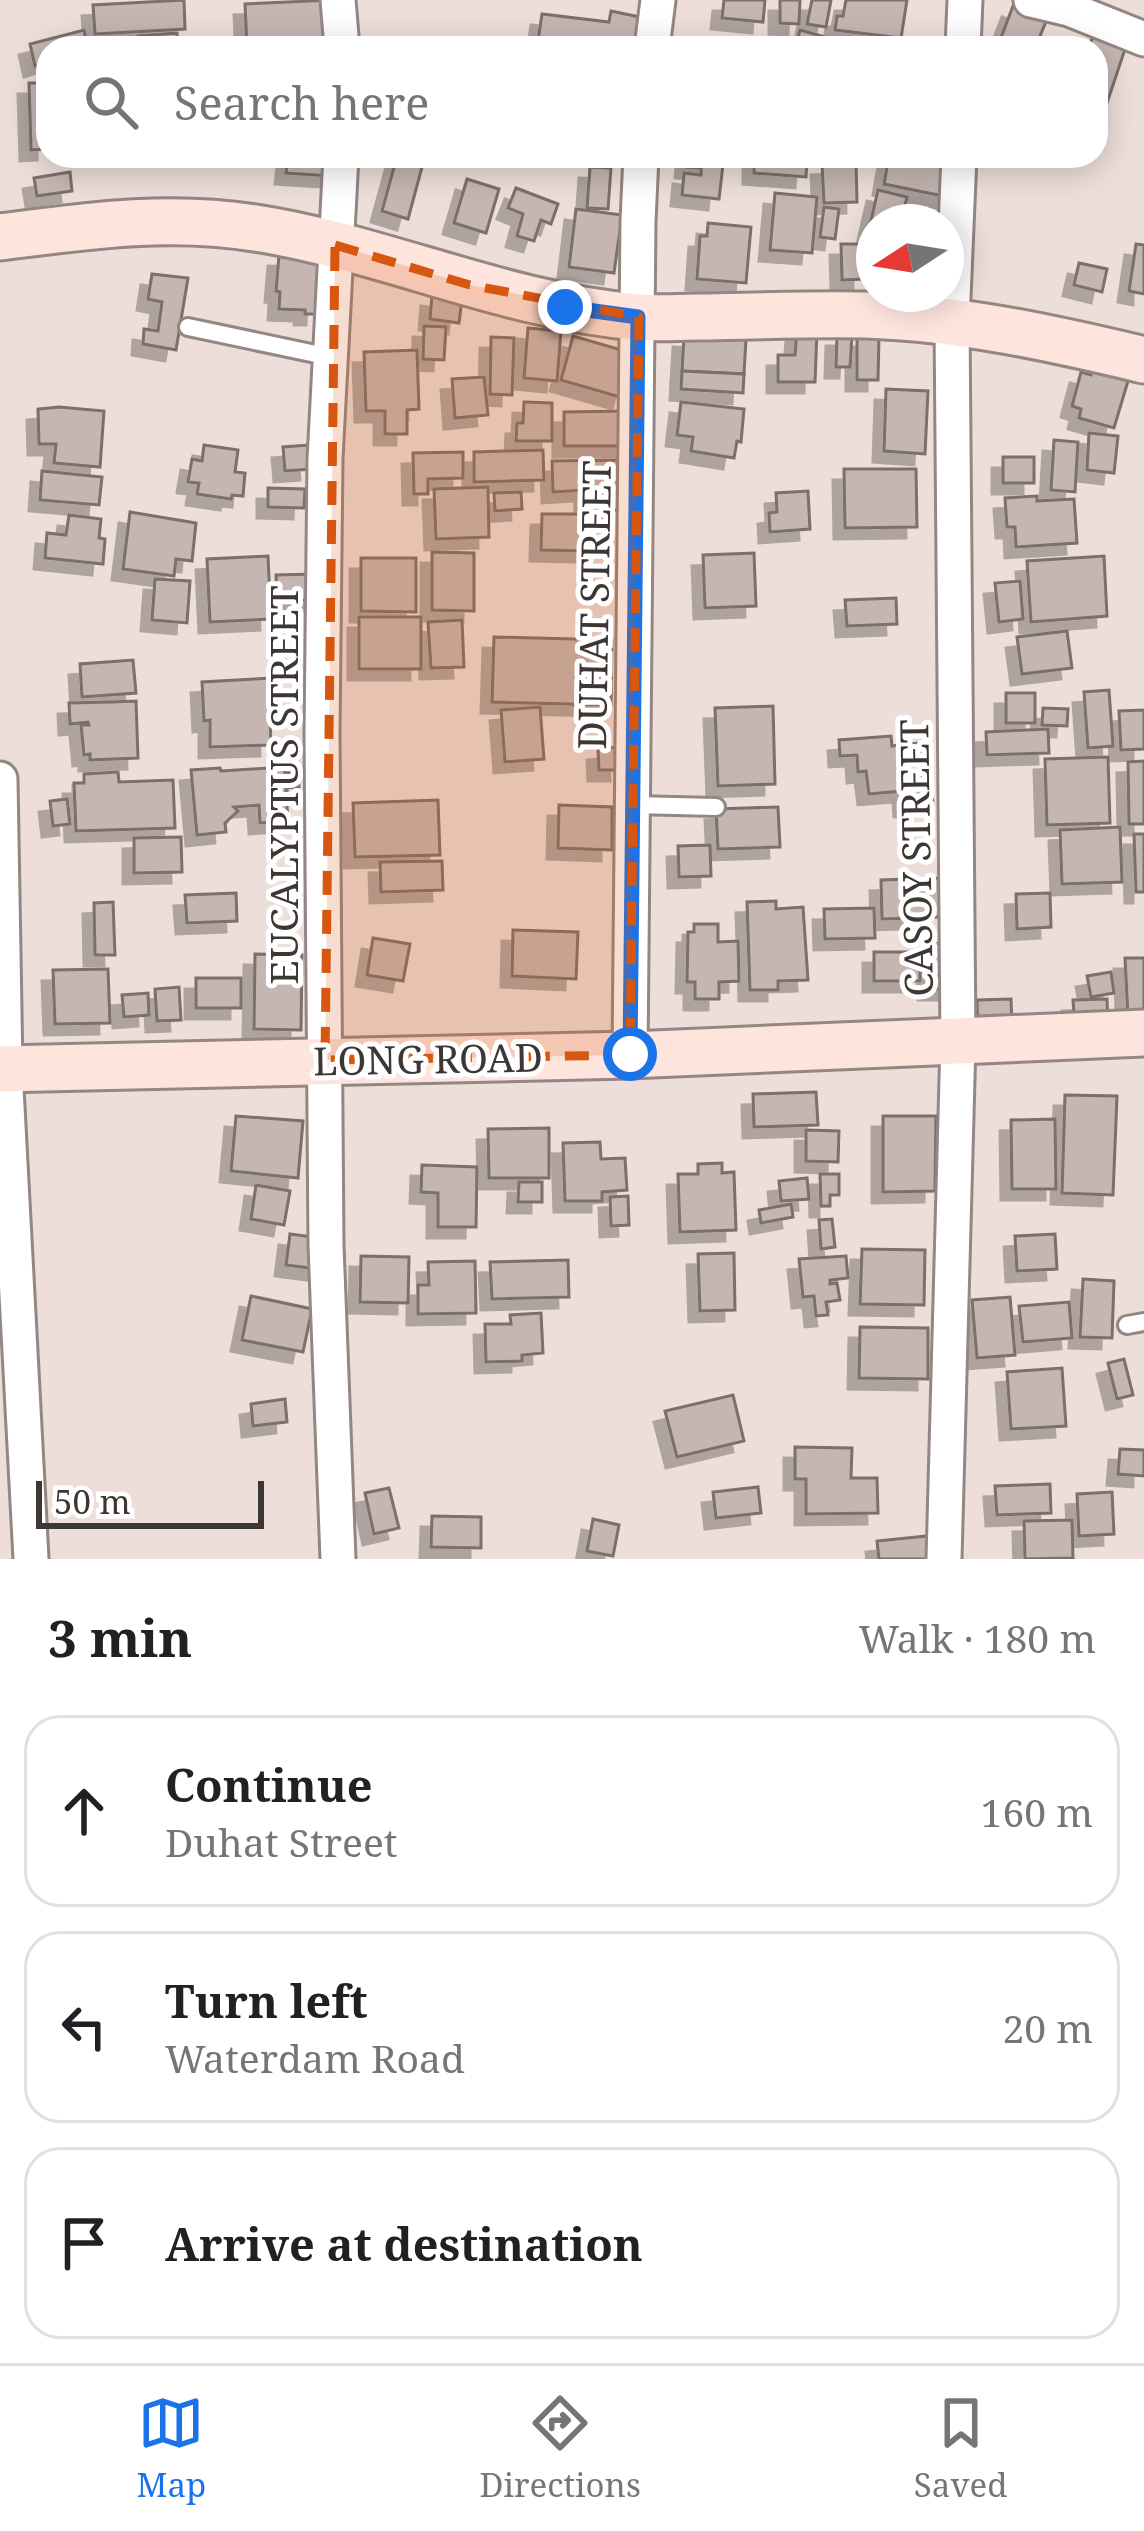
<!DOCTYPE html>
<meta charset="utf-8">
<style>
body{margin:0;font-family:"Noto Serif",serif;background:#f2f2f2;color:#202124}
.compass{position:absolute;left:856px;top:204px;width:108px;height:108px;border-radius:50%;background:#fff;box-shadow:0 6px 30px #0003;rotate:258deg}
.scale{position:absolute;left:36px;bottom:30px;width:228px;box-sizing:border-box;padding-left:12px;border:6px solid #3c3635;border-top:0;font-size:33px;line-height:42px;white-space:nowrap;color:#3c3635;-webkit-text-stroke:9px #fff;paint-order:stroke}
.stop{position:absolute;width:36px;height:36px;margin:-27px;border:9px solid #1a73e8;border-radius:50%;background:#fff}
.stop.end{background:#1a73e8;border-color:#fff;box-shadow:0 3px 12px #0008}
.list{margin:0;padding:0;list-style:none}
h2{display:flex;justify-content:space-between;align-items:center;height:156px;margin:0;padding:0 48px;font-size:51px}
h2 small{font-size:39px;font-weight:400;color:#757577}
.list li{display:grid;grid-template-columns:78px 1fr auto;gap:36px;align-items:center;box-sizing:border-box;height:192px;margin:0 24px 24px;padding:0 24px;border:3px solid #e0e0e0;border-radius:36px}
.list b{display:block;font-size:45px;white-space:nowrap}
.list p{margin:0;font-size:39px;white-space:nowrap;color:#757577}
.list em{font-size:39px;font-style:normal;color:#757577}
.icon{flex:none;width:66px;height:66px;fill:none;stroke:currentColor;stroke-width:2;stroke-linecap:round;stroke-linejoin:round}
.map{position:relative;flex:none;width:1144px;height:1559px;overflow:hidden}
.search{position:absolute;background:#fff;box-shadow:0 6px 30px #0003;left:36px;right:36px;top:36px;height:132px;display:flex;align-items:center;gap:30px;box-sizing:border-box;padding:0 42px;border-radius:36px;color:#757577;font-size:45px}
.sheet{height:804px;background:#fff}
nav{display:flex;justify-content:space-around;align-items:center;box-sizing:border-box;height:168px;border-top:3px solid #e0e0e0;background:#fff;font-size:33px;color:#757577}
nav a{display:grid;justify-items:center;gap:6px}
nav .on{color:#1a73e8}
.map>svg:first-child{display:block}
</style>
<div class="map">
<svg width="1144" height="1559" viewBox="0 0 1144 1559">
<defs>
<filter id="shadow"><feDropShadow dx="-11" dy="11" stdDeviation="0" flood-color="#0004"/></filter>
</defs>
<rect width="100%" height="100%" fill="#edded9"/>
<g fill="#c5b6b2" stroke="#7c6f6b" stroke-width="3" filter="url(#shadow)">
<path d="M184,0L185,29L95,34L93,5Z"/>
<path d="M331,0L334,48H247L245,4Z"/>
<path d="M724,0H765L763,22L722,18Z"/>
<path d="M780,0H800L799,24L780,23Z"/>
<path d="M812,0H831L826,27L807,24Z"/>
<path d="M846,0H907L901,38L835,30L837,16H843Z"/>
<path d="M1013,6L1047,19L1035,48H997Z"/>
<path d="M611,11L654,20L648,48H537L542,14L609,22Z"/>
<path d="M84,30L88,48H48V62L35,66L30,44Z"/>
<path d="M800,30L832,39L829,48H795Z"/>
<path d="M1094,32L1127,43L1106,106L1096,102V48H1089Z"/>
<path d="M177,33L178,48H139L138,36Z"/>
<path d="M29,83H48V149L31,150Z"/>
<path d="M288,156H332L331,176L286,173Z"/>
<path d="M397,156H425L408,219L382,211Z"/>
<path d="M687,156H724L719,199L682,195L684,173L701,175V168L686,167Z"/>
<path d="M754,156L807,159L806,177L754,173Z"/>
<path d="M889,156H956L948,197L884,184Z"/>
<path d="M856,162L857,202L824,203L822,164Z"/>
<path d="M590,167L611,168L608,209L587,208Z"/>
<path d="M70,172L72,191L37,196L34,178Z"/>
<path d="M467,179L499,189L486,233L454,223Z"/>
<path d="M516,188L558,204L551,224L541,220L534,241L517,236L523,214L508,208Z"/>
<path d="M878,190L907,197L901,222H874V240L867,238Z"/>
<path d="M775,193L817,197L812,253L770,250Z"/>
<path d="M824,207L839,209L835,239L820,237Z"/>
<path d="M576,209L622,215L614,273L569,267Z"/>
<path d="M708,223L751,227L746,283L697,279L700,236H707Z"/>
<path d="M841,244H863L864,279L842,280Z"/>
<path d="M1136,244L1144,245V294L1129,291Z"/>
<path d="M279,255L319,256L317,314H305V310L279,309L280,292L276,291Z"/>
<path d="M1079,263L1107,269L1102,292L1074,285Z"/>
<path d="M152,274L188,278L176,350L143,344L144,329L158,331L162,302L148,299Z"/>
<path d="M432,295L462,299L459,323L430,319Z"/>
<path d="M424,326L446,327L444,360L423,359Z"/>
<path d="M528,328L561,331L557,381L524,378Z"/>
<path d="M797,330L817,331L815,382H778V355H795Z"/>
<path d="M837,335H852L850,367H836Z"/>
<path d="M573,336L635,354L623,398L561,380Z"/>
<path d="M684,336L746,339L744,374L682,371Z"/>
<path d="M857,336H879L878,380H857Z"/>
<path d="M491,337L514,338L512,395L490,394Z"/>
<path d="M417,350L419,409L407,410V434H385V411H366L364,352Z"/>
<path d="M1093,370L1128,381L1114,428L1079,418L1081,409L1072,406L1081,372L1091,375Z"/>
<path d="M682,371L744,374L743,393L681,389Z"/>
<path d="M484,377L488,415L455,418L452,379Z"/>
<path d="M886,389L928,391L925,454L884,451Z"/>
<path d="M524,402L552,403V441H516L517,423H523Z"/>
<path d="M681,402L744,409L741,442L737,441L734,458L691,451L693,437L677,435Z"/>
<path d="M59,407L104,411L100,467L54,463L56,444H39L38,409Z"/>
<path d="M626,411V446H564V412Z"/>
<path d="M1089,433L1118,436L1114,473L1087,470Z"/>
<path d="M1054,440L1078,442L1075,492L1051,490Z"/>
<path d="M204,445L238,450L235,472L245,473L243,496L232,495L231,499L197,494L199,483L188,482L192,459L202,461Z"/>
<path d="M309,445L311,469L285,471L283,447Z"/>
<path d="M543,450L544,480L474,482V452Z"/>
<path d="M463,452V478L428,479V494H414L413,453Z"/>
<rect x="1003" y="457" width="31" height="26"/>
<path d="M620,460L622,510L586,512V490L553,492L552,461Z"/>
<path d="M844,469H916L917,527L845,528Z"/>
<path d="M42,471L102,477L99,505L40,500Z"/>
<path d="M488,487L489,537L436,539L434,489Z"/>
<path d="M268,488L305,489L304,508L268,507Z"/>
<path d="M808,491L810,529L770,532L769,513L777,512L776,493Z"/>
<path d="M521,492L522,509L495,511L494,493Z"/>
<path d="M1037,496V501L1074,499L1077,543L1016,547L1015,527H1007L1005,498Z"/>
<path d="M130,512L196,523L192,561L176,559L174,576L123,569Z"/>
<path d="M542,514H586V551L541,550Z"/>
<path d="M69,515L101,519L99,538L105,539L103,564L45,558L47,533L66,535Z"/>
<path d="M432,552L474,553V611L432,610Z"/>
<path d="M754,553L756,606L705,608L703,555Z"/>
<path d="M268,556L271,619L210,622L207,559Z"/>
<path d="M1104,556L1107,616L1031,622L1027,561Z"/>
<path d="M361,558H416V612L361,611Z"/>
<path d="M314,574V600L277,601L276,575Z"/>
<path d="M155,579L190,581L187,623L152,620Z"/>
<path d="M1020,581L1023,619L999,622L995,583Z"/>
<path d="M896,598L897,624L847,626L845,600Z"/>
<rect x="359" y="617" width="62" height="52"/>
<path d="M462,620L464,667L431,668L428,622Z"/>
<path d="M1067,631L1072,668L1022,674L1017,637Z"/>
<path d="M494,637L612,640L611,705L492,702Z"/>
<path d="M133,660L136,693L82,697L80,664Z"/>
<path d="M271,678L273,717L270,718L271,745L210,747V720L204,721L202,682Z"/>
<path d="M1109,690L1113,746L1088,748L1084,692Z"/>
<rect x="1006" y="693" width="29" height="30"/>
<path d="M111,702L136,701L138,758L90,760V754L84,755L81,725H89L88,722L70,724L69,703Z"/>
<path d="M773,706L775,784L718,786L715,708Z"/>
<path d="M540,707L544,759L505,762L501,710Z"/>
<path d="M1043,708L1068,709L1067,726L1042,725Z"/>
<path d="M1144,710V749L1121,750L1119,711Z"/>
<path d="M1048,729L1049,753L987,755L986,732Z"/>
<path d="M891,736L892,746L928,742L933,804L905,806L904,791L869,794L866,771L858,772L857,755L840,756L839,740Z"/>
<path d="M620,747L621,770H599L598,749Z"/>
<path d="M1108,757L1110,823L1047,825L1045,759Z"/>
<path d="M1144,761V824H1129L1128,762Z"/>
<path d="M284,767L285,773L298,772L299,787L286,788L288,821L260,823L259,805L234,807L238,811L225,823L226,832L197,835L191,770L220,768L221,771Z"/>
<path d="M118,772L119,782L173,780L175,828L76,831L74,783H84V774Z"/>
<path d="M67,799L70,824L53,826L50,801Z"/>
<path d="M438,800L440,855L355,857L353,803Z"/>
<path d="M559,805L612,807V850L558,848Z"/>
<path d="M778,807L780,847L718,849L716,809Z"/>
<path d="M1120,827L1122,882L1062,884L1060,830Z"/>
<path d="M1134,834H1144V892H1136Z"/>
<path d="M181,837L182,872L134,873V838Z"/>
<path d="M710,845L711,876L679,877L678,846Z"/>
<path d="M442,861L443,890L381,892L380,862Z"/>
<path d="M939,878L940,917L882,919L881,880Z"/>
<path d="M236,893L237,921L187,923L185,895Z"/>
<path d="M1050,893L1051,927L1017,929L1016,894Z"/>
<path d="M776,901V909L803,907L808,980L778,981V990H750L747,902Z"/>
<path d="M113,902L115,955H95L94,903Z"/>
<path d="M874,908L875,938L825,939L824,909Z"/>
<path d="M694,924H718V942L738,941L739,981L719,982V999H695V982H687L688,932H694Z"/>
<path d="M513,930L578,932L576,979L512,976Z"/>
<path d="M373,938L410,944L403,981L367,975Z"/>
<path d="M948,943L950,989H929L927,944Z"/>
<rect x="874" y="952" width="46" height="29"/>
<path d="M255,954L302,955L301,1030L254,1029Z"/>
<path d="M1125,958H1144V1017H1128Z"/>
<path d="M108,969L110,1023L55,1024L53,970Z"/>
<path d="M1111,972L1114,993L1091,997L1087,976Z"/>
<rect x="196" y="978" width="45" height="30"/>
<path d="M179,987L181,1020L157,1021L155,989Z"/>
<path d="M148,993L149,1015L124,1017L122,995Z"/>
<path d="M1011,999L1012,1026L978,1027L977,1000Z"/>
<path d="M1107,999L1108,1026L1075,1028L1073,1000Z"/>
<path d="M816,1092L818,1125L754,1127L753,1094Z"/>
<path d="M1065,1095L1117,1096L1113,1195L1062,1193Z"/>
<path d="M236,1116L303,1121L298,1178L231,1171Z"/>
<path d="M883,1116H936L935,1191L883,1192Z"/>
<path d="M1055,1119L1056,1189H1012L1011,1120Z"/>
<path d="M549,1128V1178H489L488,1129Z"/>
<path d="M806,1130L839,1131L838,1162L806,1161Z"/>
<path d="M600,1142L601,1159L625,1158L627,1190L602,1192V1201H565L563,1143Z"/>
<path d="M722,1163V1173L734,1172L736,1230L680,1232L678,1174H698V1164Z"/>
<path d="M422,1165L477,1167L476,1227H438V1193L421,1192Z"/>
<path d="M820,1174H839V1195H830V1206H821Z"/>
<path d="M807,1178L809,1199L781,1201L779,1181Z"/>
<path d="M519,1182H542V1202H518Z"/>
<path d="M256,1185L290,1191L284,1225L251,1219Z"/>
<path d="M628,1196L629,1225L611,1226L610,1197Z"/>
<path d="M791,1204L793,1217L761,1223L759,1210Z"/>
<path d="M832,1219L835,1247L821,1249L819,1220Z"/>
<path d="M290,1234L321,1238L318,1269L286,1265Z"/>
<path d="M1055,1234L1057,1269L1017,1271L1015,1236Z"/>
<path d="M862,1249L925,1250L924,1305L860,1304Z"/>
<path d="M734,1253L735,1310L700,1311L698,1254Z"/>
<path d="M361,1256L409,1257L408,1303L360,1302Z"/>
<path d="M846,1256L848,1278L830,1280V1284L837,1283L840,1300L826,1302L828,1315L816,1316L814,1296L803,1297L799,1259Z"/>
<path d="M568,1260L569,1297L492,1299L490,1262Z"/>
<path d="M475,1261L476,1313L418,1314V1285H429L428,1262Z"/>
<path d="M1083,1279L1114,1281L1112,1338L1080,1337Z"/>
<path d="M251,1296L312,1309L303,1352L242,1340Z"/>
<path d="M1010,1297L1015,1355L977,1358L972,1300Z"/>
<path d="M1069,1302L1072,1338L1023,1342L1019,1306Z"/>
<path d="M541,1313L543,1353L522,1355V1361L486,1362L485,1324H511L510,1315Z"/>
<path d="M860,1327L928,1328V1379L859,1378Z"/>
<path d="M1124,1359L1133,1395L1117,1399L1108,1363Z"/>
<path d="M1062,1368L1066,1426L1011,1429L1007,1372Z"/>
<path d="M733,1395L744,1441L677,1457L665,1411Z"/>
<path d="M285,1399L287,1422L253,1426L251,1404Z"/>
<path d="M795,1447L852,1448L851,1478H877L878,1513L806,1514V1479H795Z"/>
<path d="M1120,1449L1144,1450V1476L1118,1474Z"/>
<path d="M1050,1484L1051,1513L997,1515L995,1486Z"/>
<path d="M758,1487L761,1513L716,1518L713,1492Z"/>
<path d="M389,1488L399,1528L374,1534L365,1493Z"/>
<path d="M1112,1492L1114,1534L1079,1536L1077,1494Z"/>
<path d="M432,1516L481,1517V1548L431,1547Z"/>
<path d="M593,1519L619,1525L613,1556L587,1551Z"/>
<path d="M1072,1520L1073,1558L1025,1559L1024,1521Z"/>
<path d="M927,1536L930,1559H879L877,1541Z"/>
</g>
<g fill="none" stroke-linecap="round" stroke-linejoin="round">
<g stroke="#948682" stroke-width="22">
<g id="lane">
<path d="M188,327L330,357"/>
<path d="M633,805L716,807"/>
<path d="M1127,1325L1144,1322"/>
</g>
</g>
<g stroke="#948682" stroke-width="39">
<g id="street">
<path d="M338,0L342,48"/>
<path d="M1031,0L1069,9L1144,39"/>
<path d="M652,48L658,0"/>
<path d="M963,48L965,0"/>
<path d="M0,779L5,1069L31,1559"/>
<path d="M630,1055L638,221L641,156"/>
<path d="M338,1559L326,1245L322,733L325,459L341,156"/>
<path d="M944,1559L958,1042L952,321L959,156"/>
</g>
</g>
<g stroke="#948682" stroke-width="51">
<g id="secondary">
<path d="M0,237C86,226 168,214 255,228C384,248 505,306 637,317C658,319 679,317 701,317C755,316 810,314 865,315C960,318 1052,338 1144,360"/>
<path d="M0,1069L630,1055L1144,1033"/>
</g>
</g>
<use href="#lane" stroke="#fff" stroke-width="16"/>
<use href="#street" stroke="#fff" stroke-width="33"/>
<use href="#secondary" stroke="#fde4dd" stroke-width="45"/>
</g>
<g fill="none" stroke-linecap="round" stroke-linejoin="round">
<path stroke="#1a73e8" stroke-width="15" d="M565,307L638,317L630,1054"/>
</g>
<path fill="#d75610" fill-opacity="0.2" stroke="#d75610" stroke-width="9" stroke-dasharray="24 15" stroke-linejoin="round" d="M335,245L470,285L639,317L630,1055L325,1060Z"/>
<g text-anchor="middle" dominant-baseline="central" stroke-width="10" stroke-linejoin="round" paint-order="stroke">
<g font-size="39" fill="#3c3635" stroke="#fff">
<text transform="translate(593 605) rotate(-89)">DUHAT STREET</text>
<text transform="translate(282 785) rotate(-90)">EUCALYPTUS STREET</text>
<text transform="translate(915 858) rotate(-91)">CASOY STREET</text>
<text transform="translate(428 1058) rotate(-1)">LONG ROAD</text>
</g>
</g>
</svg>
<svg class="compass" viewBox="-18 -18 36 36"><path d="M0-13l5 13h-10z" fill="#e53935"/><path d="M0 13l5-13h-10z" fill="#757577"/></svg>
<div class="scale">50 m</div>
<div class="stop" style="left:630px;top:1054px"></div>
<div class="stop end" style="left:565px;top:307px"></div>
<div class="search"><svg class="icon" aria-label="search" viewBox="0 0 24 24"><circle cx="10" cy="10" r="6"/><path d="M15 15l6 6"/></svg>Search here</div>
</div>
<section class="sheet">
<h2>3 min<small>Walk · 180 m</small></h2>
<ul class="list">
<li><svg class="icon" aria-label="ahead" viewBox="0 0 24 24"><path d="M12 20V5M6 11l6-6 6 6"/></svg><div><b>Continue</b><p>Duhat Street</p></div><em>160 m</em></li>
<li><svg class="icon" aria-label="left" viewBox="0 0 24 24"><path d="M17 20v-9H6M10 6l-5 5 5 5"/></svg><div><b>Turn left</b><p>Waterdam Road</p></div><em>20 m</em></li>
<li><svg class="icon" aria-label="arrive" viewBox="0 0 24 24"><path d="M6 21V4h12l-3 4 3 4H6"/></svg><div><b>Arrive at destination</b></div></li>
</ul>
</section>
<nav>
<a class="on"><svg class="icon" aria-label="map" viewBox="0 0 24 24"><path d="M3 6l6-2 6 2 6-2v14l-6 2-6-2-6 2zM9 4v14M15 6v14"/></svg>Map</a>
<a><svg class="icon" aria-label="directions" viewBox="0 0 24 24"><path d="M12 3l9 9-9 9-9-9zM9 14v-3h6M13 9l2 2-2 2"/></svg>Directions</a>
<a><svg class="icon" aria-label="saved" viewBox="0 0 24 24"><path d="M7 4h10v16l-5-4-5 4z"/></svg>Saved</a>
</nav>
